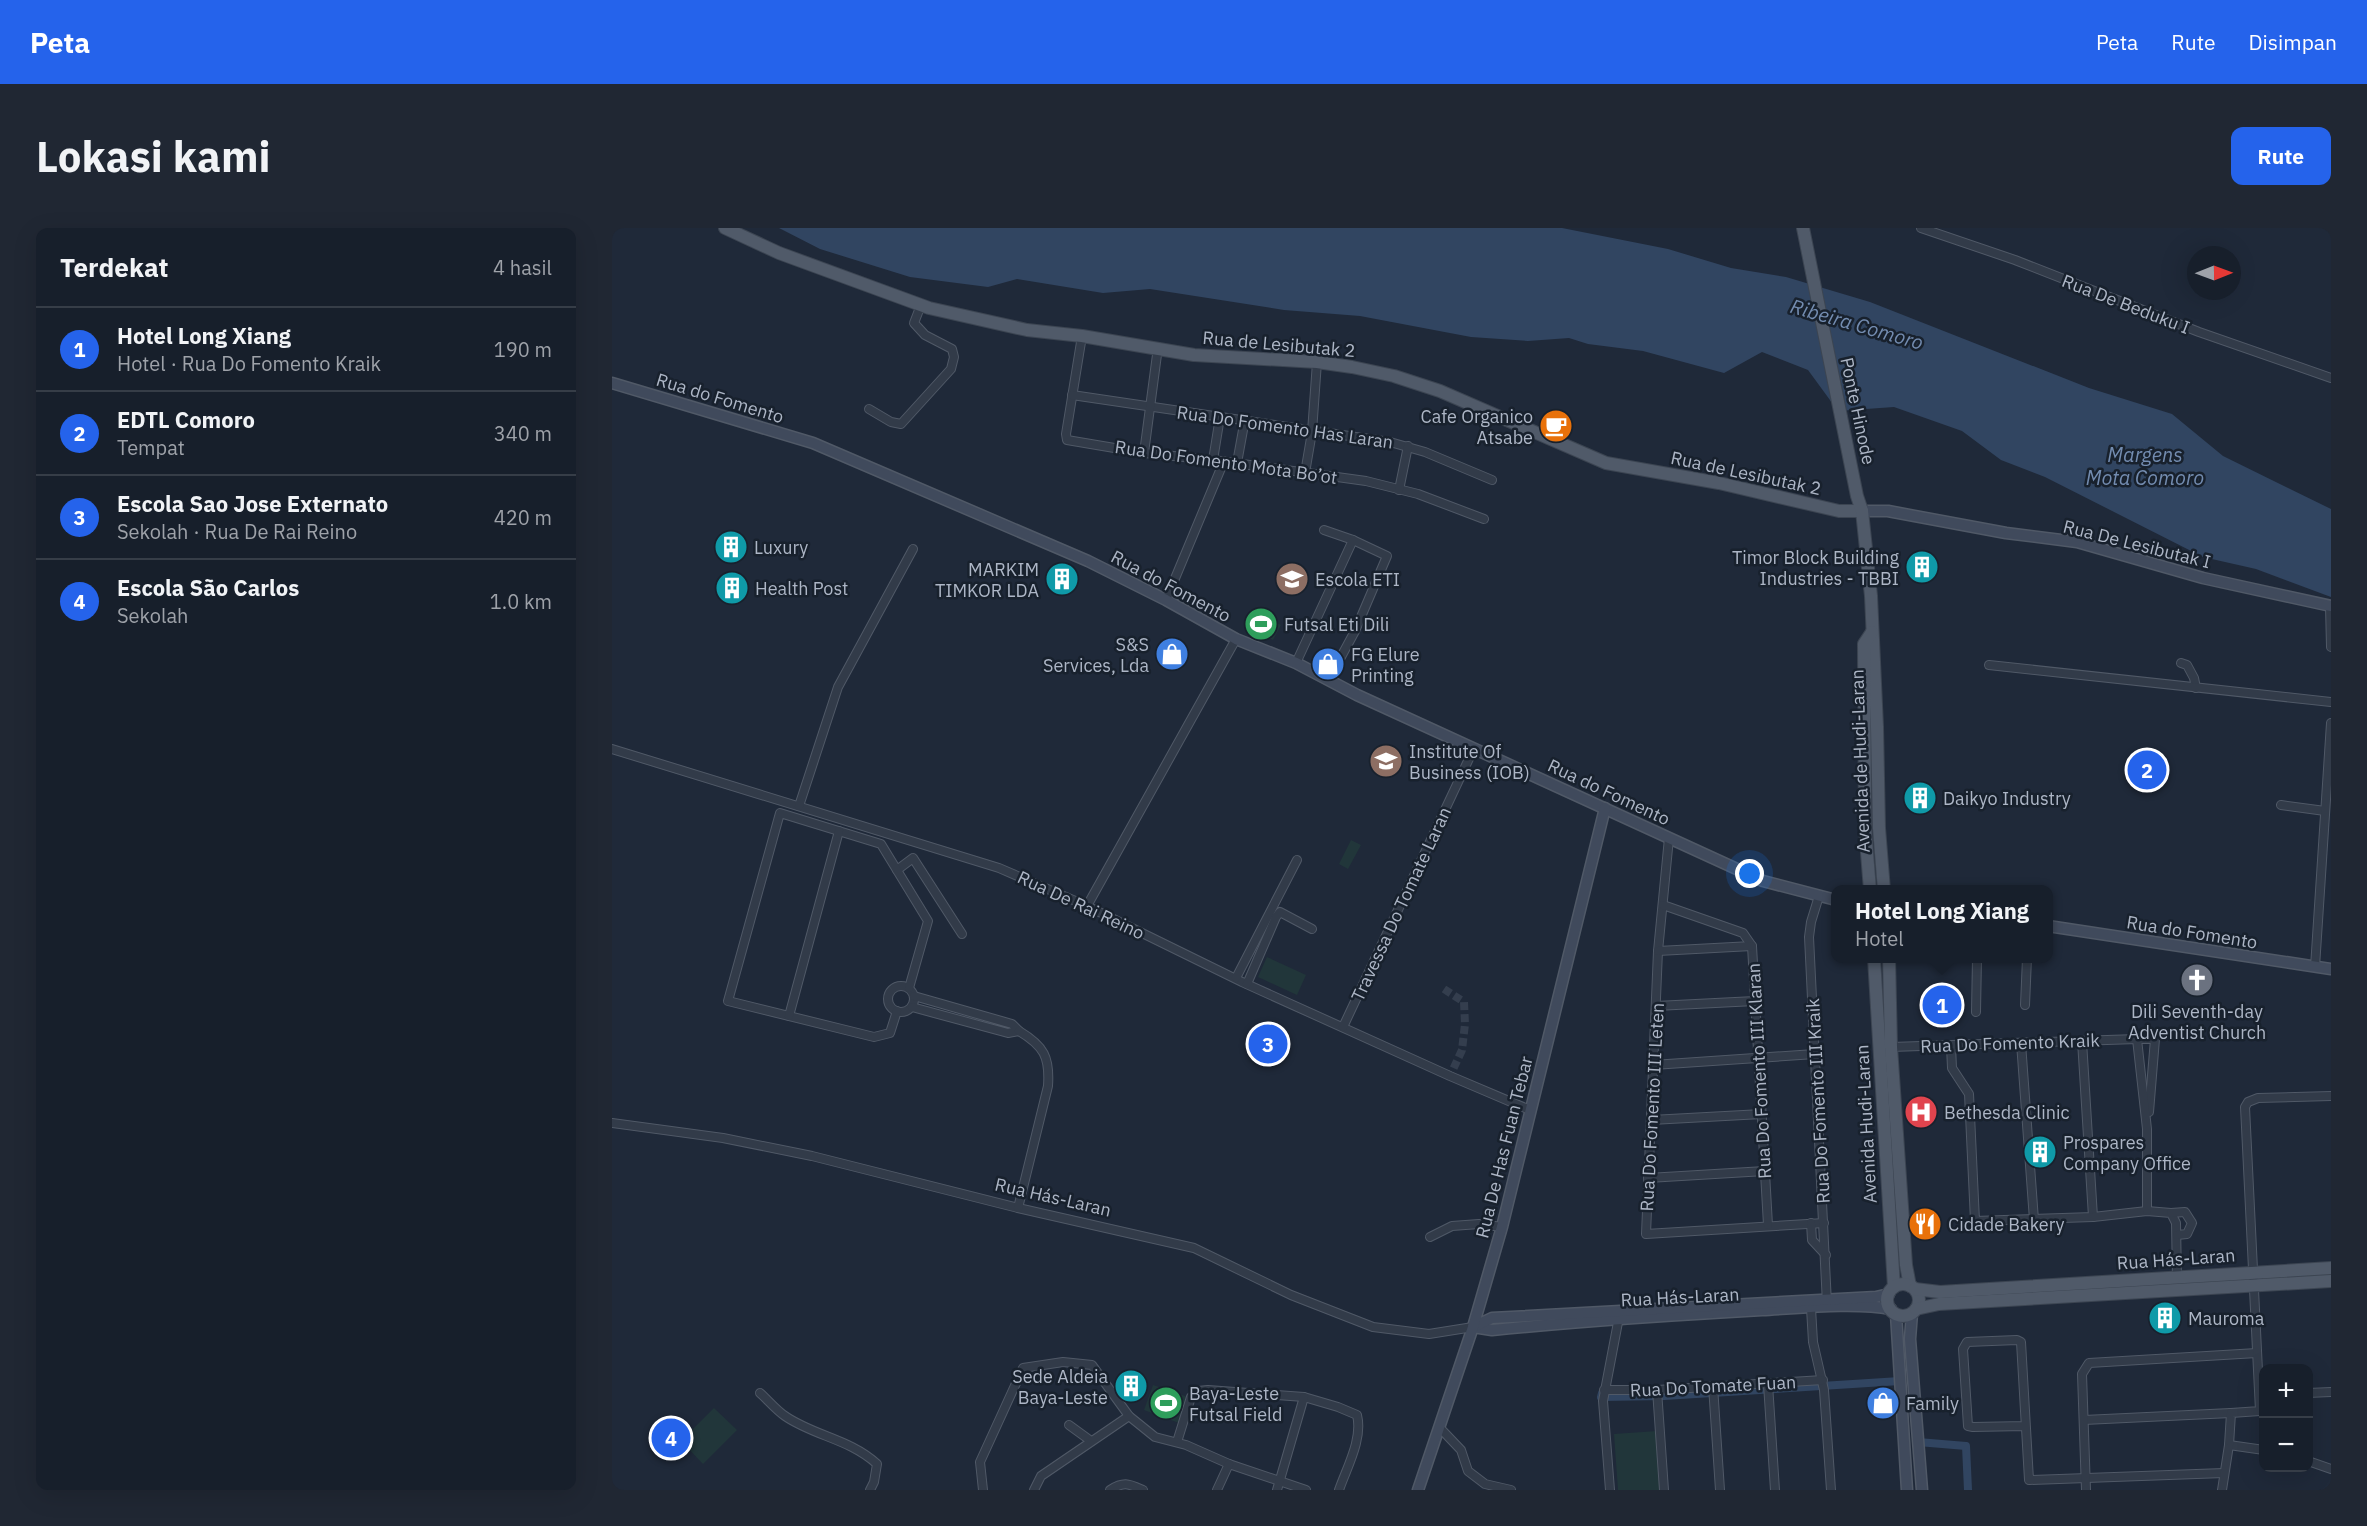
<!DOCTYPE html>
<html lang="id">
<meta charset="utf-8">
<style>
body{margin:0;font-family:"IBM Plex Sans",sans-serif;background:#202733;color:#f1f3f6}
.controls{position:absolute;right:18px;bottom:18px;display:grid;overflow:hidden;border-radius:12px;box-shadow:0 6px 24px #0002}
.controls button{width:54px;height:54px;display:grid;place-items:center;padding:0;border:0;border-bottom:2px solid #363d47;background:#171f2b;color:#f1f3f6;font:30px sans-serif}
.compass{position:absolute;left:1575px;top:18px;width:54px;height:54px;border-radius:50%;background:#171f2b;box-shadow:0 6px 24px #0002;rotate:89deg}
.you{position:absolute;left:1138px;top:646px;width:21px;height:21px;margin:-15px;border:4px solid #fff;border-radius:50%;background:#1a73e8;box-shadow:0 0 0 9px #1a73e833}
.badge{display:grid;place-items:center;width:39px;height:39px;border-radius:50%;background:#2563eb;color:#fff;font-size:20px;font-weight:700}
.pin{position:absolute;translate:-50% -50%;border:3px solid #fff;box-shadow:0 2px 6px #0006}
.popup{position:absolute;left:1219px;top:657px;width:222px;height:78px;box-sizing:border-box;display:grid;place-content:center;border-radius:12px;background:#171f2b;filter:drop-shadow(0 2px 4px #0005);font-size:20px;white-space:nowrap;color:#9ea2a9}
.popup b{font-size:22px;color:#f1f3f6}
.popup::after{content:'';position:absolute;left:50%;top:100%;margin-left:-12px;border:12px solid transparent;border-top-color:#171f2b}
.list{margin:0;padding:0;list-style:none}
h2{display:flex;justify-content:space-between;align-items:center;height:78px;margin:0;padding:0 24px;font-size:26px}
h2 small{font-size:20px;font-weight:400;color:#9ea2a9}
.list li{display:grid;grid-template-columns:39px 1fr auto;gap:18px;align-items:center;box-sizing:border-box;height:84px;padding:0 24px;border-top:2px solid #363d47}
.list b{display:block;font-size:22px;white-space:nowrap}
.list p{margin:0;font-size:20px;white-space:nowrap;color:#9ea2a9}
.list em{font-size:20px;font-style:normal;color:#9ea2a9}
.map{position:relative;flex:none;width:1719px;height:1262px;overflow:hidden;border-radius:12px}
header{display:flex;align-items:center;gap:36px;box-sizing:border-box;height:84px;padding:0 30px;background:#2563eb;color:#fff}
header strong{font-size:28px}
nav{display:flex;gap:33px;margin-inline-start:auto;font-size:21px}
.intro{display:flex;align-items:center;justify-content:space-between;box-sizing:border-box;height:144px;padding:0 36px}
h1{margin:0;font-size:42px}
.button{padding:15px 27px;border-radius:12px;background:#2563eb;color:#fff;font-size:21px;font-weight:700}
main{display:flex;gap:36px;padding:0 36px}
aside{flex:1;background:#171f2b;border-radius:12px;box-shadow:0 6px 24px #0002}
.map>svg:first-child{display:block}
</style>
<header>
<strong>Peta</strong>
<nav><a>Peta</a><a>Rute</a><a>Disimpan</a></nav>
</header>
<div class="intro"><h1>Lokasi kami</h1><a class="button">Rute</a></div>
<main>
<aside>
<h2>Terdekat<small>4 hasil</small></h2>
<ul class="list">
<li><span class="badge">1</span><div><b>Hotel Long Xiang</b><p>Hotel · Rua Do Fomento Kraik</p></div><em>190 m</em></li>
<li><span class="badge">2</span><div><b>EDTL Comoro</b><p>Tempat</p></div><em>340 m</em></li>
<li><span class="badge">3</span><div><b>Escola Sao Jose Externato</b><p>Sekolah · Rua De Rai Reino</p></div><em>420 m</em></li>
<li><span class="badge">4</span><div><b>Escola São Carlos</b><p>Sekolah</p></div><em>1.0 km</em></li>
</ul>
</aside>
<div class="map">
<svg width="1719" height="1262" viewBox="0 0 1719 1262">
<rect width="100%" height="100%" fill="#1f2939"/>
<g fill="#21363a">
<path d="M648,385L659,390L657,395L659,392L669,397L661,412L640,401Z"/>
<path d="M739,612L749,617L736,641L727,636Z"/>
<path d="M655,729L694,747L685,767L646,749Z"/>
<path d="M541,1157L576,1169L567,1195L532,1182Z"/>
<path d="M102,1180L125,1202L91,1236L69,1213Z"/>
<path d="M1045,1203L1050,1262H1006L1002,1206Z"/>
</g>
<path fill="#314561" d="M167,0H950L1056,21L1119,40L1174,49L1258,74L1477,160L1560,186L1611,228L1719,281V369L1644,341L1591,329L1433,249L1389,232L1350,203L1282,179L1226,183L1196,142L1150,124L1112,145L1031,123L976,116L957,110L916,113L859,109L748,88L672,82L538,61L491,65L405,51L376,59L298,49L208,21Z"/>
<g fill="none" stroke-linecap="round" stroke-linejoin="round">
<g stroke="#314561" stroke-width="8">
<path d="M990,1165L989,1169L1052,1168L1288,1153"/>
<path d="M1306,1214L1354,1218L1356,1262"/>
</g>
<path stroke="#343e4e" stroke-width="8" stroke-dasharray="8 4" stroke-linecap="butt" d="M832,761L852,774L853,796L850,822L838,848"/>
<g stroke="#505967" stroke-width="10">
<g id="street">
<path d="M1309,0L1403,32L1587,104L1719,150"/>
<path d="M470,108L454,206L455,212L532,225L601,232L754,253L806,266L872,291"/>
<path d="M460,167L778,214L813,224L880,252"/>
<path d="M257,181L279,194L289,196L339,141L342,129L340,121L313,107L302,95L309,77"/>
<path d="M532,225L546,119"/>
<path d="M601,232L608,189"/>
<path d="M625,235L633,191"/>
<path d="M693,245L700,204L705,134"/>
<path d="M787,262L796,218"/>
<path d="M712,302L741,312"/>
<path d="M554,372L612,233"/>
<path d="M1718,378L1719,419"/>
<path d="M684,435L741,312L775,328L743,403L717,451"/>
<path d="M1569,435L1575,437L1582,450L1584,460"/>
<path d="M1377,437L1719,474"/>
<path d="M0,521L387,640L475,678L630,754L838,848L918,882"/>
<path d="M1669,577L1713,583"/>
<path d="M187,578L226,459L301,321"/>
<path d="M1057,610L1046,723L1034,1006L1212,995"/>
<path d="M285,642L301,630L350,706"/>
<path d="M1207,668L1199,694L1197,709L1215,1076"/>
<path d="M1051,677L1131,705L1140,718L1156,997"/>
<path d="M475,678L624,411"/>
<path d="M1046,723L1140,718"/>
<path d="M1703,739L1719,495"/>
<path d="M624,750L685,632"/>
<path d="M635,756L664,689L668,684L700,701"/>
<circle cx="289" cy="771" r="13"/>
<path d="M1413,777L1415,730"/>
<path d="M1044,778L1143,773"/>
<path d="M300,779L396,805L407,803L400,796L302,768"/>
<path d="M285,783L278,805L262,809L116,773L168,585L269,616L316,693L297,760"/>
<path d="M1364,784L1365,730"/>
<path d="M177,788L227,603"/>
<path d="M731,799L862,520"/>
<path d="M1525,811H1543L1537,884"/>
<path d="M1470,813L1481,989"/>
<path d="M1409,815L1422,992"/>
<path d="M1339,818L1340,840L1357,866L1363,993L1481,989L1535,983L1559,985L1564,995L1565,1050"/>
<path d="M1279,819L1525,811L1535,901V983"/>
<path d="M1041,837L1203,826"/>
<path d="M1039,892L1150,886"/>
<path d="M0,895L111,910L200,928L406,980L582,1020L679,1067L761,1099L817,1106L861,1099"/>
<path d="M1036,950L1153,943"/>
<path d="M406,980L436,858C438,829 432,818 407,803"/>
<path d="M1559,985L1573,984L1580,995L1575,1006L1565,1007"/>
<path d="M1199,995L1200,1012L1214,1027"/>
<path d="M818,1009L840,998L867,996L890,999"/>
<path d="M1199,1080L1201,1114L1212,1162L1219,1262"/>
<path d="M1156,1156L1163,1262"/>
<path d="M1101,1158L1108,1262"/>
<path d="M992,1162H1045L1211,1152"/>
<path d="M1045,1162L1052,1262"/>
<path d="M148,1165C156,1172 164,1182 173,1188C202,1208 238,1211 265,1236L262,1254L258,1262"/>
<path d="M1696,1165L1719,1164"/>
<path d="M1472,1192L1619,1185"/>
<path d="M457,1197L479,1213"/>
<path d="M1413,1198L1361,1199L1356,1198L1351,1121L1355,1114L1405,1112L1409,1114L1417,1252L1612,1245"/>
<path d="M828,1200L849,1222L856,1243L873,1256L899,1262"/>
<path d="M565,1214L579,1169L586,1163L596,1162L692,1169L726,1179L745,1187C751,1211 735,1239 727,1262"/>
<path d="M1617,1217L1652,1222"/>
<path d="M1696,1233L1719,1241"/>
<path d="M371,1262L368,1234L411,1140L451,1134L480,1137L517,1188L543,1209L574,1217L617,1236L694,1262"/>
<path d="M422,1262L429,1248L517,1188"/>
<path d="M498,1262C512,1253 517,1256 531,1262"/>
<path d="M605,1262L617,1236"/>
<path d="M665,1262L692,1169"/>
<path d="M998,1262L991,1173L1007,1089"/>
<path d="M1474,1262L1470,1146L1477,1135L1645,1125"/>
<path d="M1610,1262L1617,1217L1619,1185L1648,1183L1633,879L1636,874L1646,870L1719,868"/>
</g>
</g>
<g stroke="#505967" stroke-width="13">
<g id="secondary">
<path d="M0,155L201,215L476,333L554,372L624,411L684,435L745,467L1151,653L1224,672"/>
<path d="M1250,283H1276L1394,305L1465,314L1591,350L1719,378"/>
<path d="M1436,698L1719,741"/>
<path d="M1300,1085L1298,1111L1310,1262"/>
<path d="M1284,1086L1295,1262"/>
<path d="M861,1099L880,1102C970,1093 1060,1087 1150,1082C1188,1080 1242,1074 1279,1081"/>
<path d="M861,1099L880,1090L1264,1069L1277,1066"/>
<path d="M806,1262L861,1099L890,999L993,580"/>
</g>
</g>
<g stroke="#3c4552" stroke-width="14">
<g id="primary">
<path d="M113,0L167,25L317,80L415,102L470,108L582,127L705,134L740,139L782,148L828,163L994,235L1107,255L1227,283H1250"/>
<path d="M1191,0L1245,268L1250,283L1259,368L1265,499L1267,600L1272,662"/>
<path d="M1258,662L1253,600L1252,416L1260,404"/>
<path d="M1262,730L1282,1059"/>
<path d="M1277,730L1279,819L1294,1037L1298,1058"/>
<circle cx="1291" cy="1072" r="16"/>
<path d="M1303,1061L1328,1064L1719,1040"/>
<path d="M1304,1081L1327,1076L1719,1053"/>
</g>
</g>
<use href="#street" stroke="#323b49" stroke-width="8"/>
<use href="#secondary" stroke="#404a5c" stroke-width="10"/>
<use href="#primary" stroke="#505a69" stroke-width="12"/>
</g>
<defs>
<g id="cafe-disc" transform="scale(1.725)"><circle r="9.5" fill="#e8710a" stroke="#18212d"/><path d="M-5.5-4.5H6V0H3Q3 3.5 0 3.5H-2.5Q-5.5 3.5-5.5 0ZM3-3.2v2h1.7v-2ZM-6 4.5H4V6H-6Z" fill="#fff"/></g>
<g id="building-disc" transform="scale(1.725)"><circle r="9.5" fill="#0f9aa8" stroke="#18212d"/><path d="M-4-6H4V6H1V3H-1V6H-4ZM-2.5-4.3h1.7v1.8h-1.7ZM.8-4.3h1.7v1.8H.8ZM-2.5-1h1.7V.8h-1.7ZM.8-1h1.7V.8H.8Z" fill="#fff"/></g>
<g id="school-disc" transform="scale(1.725)"><circle r="9.5" fill="#8d6e63" stroke="#18212d"/><path d="M0-5L7-2L0 1L-7-2ZM-4 1L0 2.5L4 1V4Q0 6-4 4Z" fill="#fff"/></g>
<g id="stadium-disc" transform="scale(1.725)"><circle r="9.5" fill="#2e9e5b" stroke="#18212d"/><path d="M0-5a6.5 5 0 1 0 0 10a6.5 5 0 1 0 0-10ZM-3.5-1.8h7v3.6h-7Z" fill="#fff"/></g>
<g id="shop-disc" transform="scale(1.725)"><circle r="9.5" fill="#3f7fe0" stroke="#18212d"/><path d="M-5-2.5h2.3a2.7 3.5 0 0 1 5.4 0H5L5.5 6h-11ZM-1.5-2.5h3a1.5 2.3 0 0 0-3 0Z" fill="#fff"/></g>
<g id="university-disc" transform="scale(1.725)"><circle r="9.5" fill="#8d6e63" stroke="#18212d"/><path d="M0-5L7-2L0 1L-7-2ZM-4 1L0 2.5L4 1V4Q0 6-4 4Z" fill="#fff"/></g>
<g id="church-disc" transform="scale(1.725)"><circle r="9.5" fill="#6b7280" stroke="#18212d"/><path d="M-1.2-6h2.4v3.5h3.3v2.4h-3.3V6h-2.4V-.1h-3.3v-2.4h3.3Z" fill="#fff"/></g>
<g id="hospital-disc" transform="scale(1.725)"><circle r="9.5" fill="#e0444e" stroke="#18212d"/><path d="M-5-5h3v3.5h4V-5h3V5h-3V1.5h-4V5h-3Z" fill="#fff"/></g>
<g id="restaurant-disc" transform="scale(1.725)"><circle r="9.5" fill="#e8710a" stroke="#18212d"/><path d="M-5-6h1v4h1v-4h1v4h1v-4h1v5L-1.5 .5V6h-2V.5L-5-1ZM5-6V6H3V1.5H1.5Q1.5-4 5-6Z" fill="#fff"/></g>
</defs>
<g fill-rule="evenodd">
<use href="#cafe-disc" x="944" y="198"/>
<use href="#building-disc" x="119" y="319"/>
<use href="#building-disc" x="1310" y="339"/>
<use href="#building-disc" x="450" y="351"/>
<use href="#school-disc" x="680" y="351"/>
<use href="#building-disc" x="120" y="360"/>
<use href="#stadium-disc" x="649" y="396"/>
<use href="#shop-disc" x="560" y="426"/>
<use href="#shop-disc" x="716" y="436"/>
<use href="#university-disc" x="774" y="533"/>
<use href="#building-disc" x="1308" y="570"/>
<use href="#church-disc" x="1585" y="752"/>
<use href="#hospital-disc" x="1309" y="884"/>
<use href="#building-disc" x="1428" y="924"/>
<use href="#restaurant-disc" x="1313" y="996"/>
<use href="#building-disc" x="1553" y="1090"/>
<use href="#building-disc" x="519" y="1158"/>
<use href="#stadium-disc" x="554" y="1175"/>
<use href="#shop-disc" x="1271" y="1175"/>
</g>
<g text-anchor="middle" dominant-baseline="central" stroke-width="5" stroke-linejoin="round" paint-order="stroke">
<g font-size="18" fill="#adb6c6" stroke="#18212d">
<text transform="translate(1514 76) rotate(21)">Rua De Beduku I</text>
<text transform="translate(667 116) rotate(5)">Rua de Lesibutak 2</text>
<text transform="translate(108 170) rotate(17)">Rua do Fomento</text>
<text transform="translate(1246 183) rotate(78)">Ponte Hinode</text>
<text transform="translate(673 199) rotate(8)">Rua Do Fomento Has Laran</text>
<text transform="translate(614 234) rotate(8)">Rua Do Fomento Mota Bo’ot</text>
<text transform="translate(1134 245) rotate(12)">Rua de Lesibutak 2</text>
<text transform="translate(1525 316) rotate(14)">Rua De Lesibutak I</text>
<text transform="translate(559 358) rotate(28)">Rua do Fomento</text>
<text transform="translate(1248 533) rotate(-92)">Avenida de Hudi-Laran</text>
<text transform="translate(997 564) rotate(25)">Rua do Fomento</text>
<text transform="translate(789 676) rotate(-65)">Travessa Do Tomate Laran</text>
<text transform="translate(469 677) rotate(25)">Rua De Rai Reino</text>
<text transform="translate(1580 704) rotate(9)">Rua do Fomento</text>
<text transform="translate(1398 815) rotate(-2)">Rua Do Fomento Kraik</text>
<text transform="translate(1147 843) rotate(-93)">Rua Do Fomento III Klaran</text>
<text transform="translate(1206 873) rotate(-93)">Rua Do Fomento III Kraik</text>
<text transform="translate(1040 879) rotate(-87)">Rua Do Fomento III Leten</text>
<text transform="translate(1254 896) rotate(-93)">Avenida Hudi-Laran</text>
<text transform="translate(892 919) rotate(-76)">Rua De Has Fuan Tebar</text>
<text transform="translate(441 969) rotate(13)">Rua Hás-Laran</text>
<text transform="translate(1564 1031) rotate(-4)">Rua Hás-Laran</text>
<text transform="translate(1068 1069) rotate(-3)">Rua Hás-Laran</text>
<text transform="translate(1101 1158) rotate(-3)">Rua Do Tomate Fuan</text>
</g>
<g font-size="18" fill="#adb6c6" stroke="#18212d" text-anchor="start">
<text x="921" y="188" text-anchor="end">Cafe Organico<tspan x="921" dy="21">Atsabe</tspan></text>
<text x="142" y="319">Luxury</text>
<text x="1287" y="329" text-anchor="end">Timor Block Building<tspan x="1287" dy="21">Industries - TBBI</tspan></text>
<text x="427" y="341" text-anchor="end">MARKIM<tspan x="427" dy="21">TIMKOR LDA</tspan></text>
<text x="703" y="351">Escola ETI</text>
<text x="143" y="360">Health Post</text>
<text x="672" y="396">Futsal Eti Dili</text>
<text x="537" y="416" text-anchor="end">S&amp;S<tspan x="537" dy="21">Services, Lda</tspan></text>
<text x="739" y="426">FG Elure<tspan x="739" dy="21">Printing</tspan></text>
<text x="797" y="523">Institute Of<tspan x="797" dy="21">Business (IOB)</tspan></text>
<text x="1331" y="570">Daikyo Industry</text>
<text x="1585" y="783" text-anchor="middle">Dili Seventh-day<tspan x="1585" dy="21">Adventist Church</tspan></text>
<text x="1332" y="884">Bethesda Clinic</text>
<text x="1451" y="914">Prospares<tspan x="1451" dy="21">Company Office</tspan></text>
<text x="1336" y="996">Cidade Bakery</text>
<text x="1576" y="1090">Mauroma</text>
<text x="496" y="1148" text-anchor="end">Sede Aldeia<tspan x="496" dy="21">Baya-Leste</tspan></text>
<text x="577" y="1165">Baya-Leste<tspan x="577" dy="21">Futsal Field</tspan></text>
<text x="1294" y="1175">Family</text>
</g>
<g font-size="20" font-style="italic" fill="#738cb0" stroke="#18212d">
<text transform="translate(1245 96) rotate(16)">Ribeira Comoro</text>
<text x="1533" y="226">Margens<tspan x="1533" dy="23">Mota Comoro</tspan></text>
</g>
</g>
</svg>
<div class="controls">
<button>+</button>
<button>−</button>
</div>
<svg class="compass" viewBox="-18 -18 36 36"><path d="M0-13l5 13h-10z" fill="#e53935"/><path d="M0 13l5-13h-10z" fill="#9ea2a9"/></svg>
<div class="you"></div>
<div class="pin badge" style="left:1330px;top:777px">1</div>
<div class="popup"><b>Hotel Long Xiang</b>Hotel</div>
<div class="pin badge" style="left:1535px;top:542px">2</div>
<div class="pin badge" style="left:656px;top:816px">3</div>
<div class="pin badge" style="left:59px;top:1210px">4</div>
</div>
</main>
